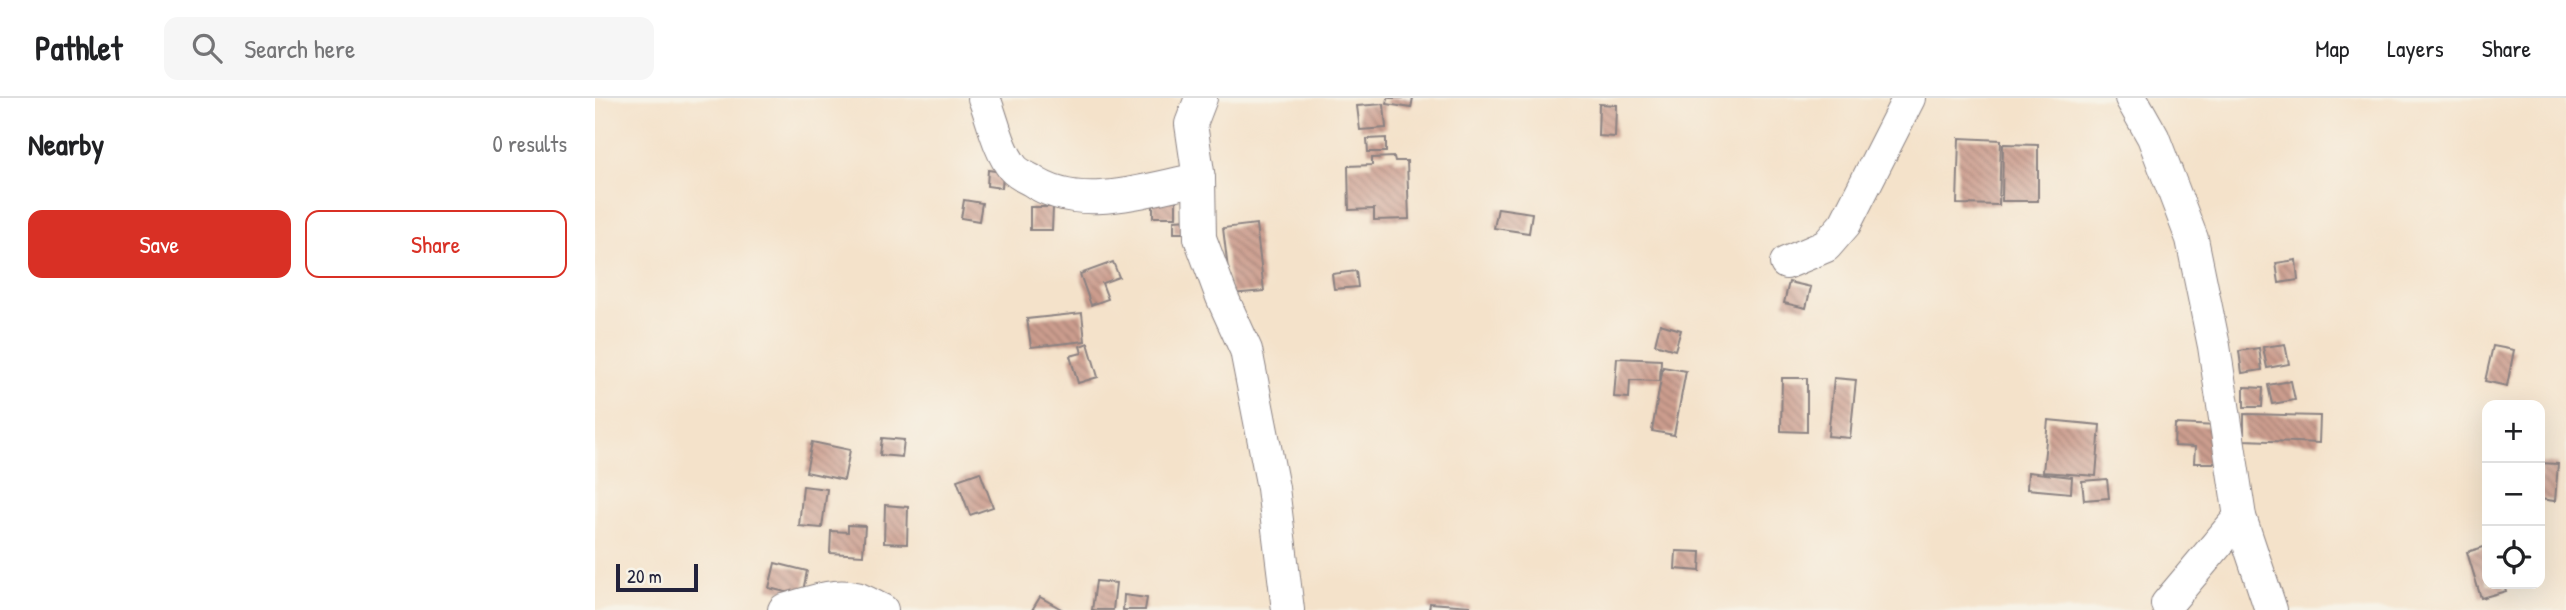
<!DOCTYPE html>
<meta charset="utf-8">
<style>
body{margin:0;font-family:"Patrick Hand",sans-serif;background:#f6f6f6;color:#202124}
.controls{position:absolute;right:21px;bottom:21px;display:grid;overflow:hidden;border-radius:14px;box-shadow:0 7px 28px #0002}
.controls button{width:63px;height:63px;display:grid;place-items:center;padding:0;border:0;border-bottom:2px solid #e0e0e0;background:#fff;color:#202124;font:35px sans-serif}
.scale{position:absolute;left:21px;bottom:18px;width:82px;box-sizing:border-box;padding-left:7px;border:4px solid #22223b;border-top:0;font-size:19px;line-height:24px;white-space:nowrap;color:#22223b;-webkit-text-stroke:5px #f7f3e8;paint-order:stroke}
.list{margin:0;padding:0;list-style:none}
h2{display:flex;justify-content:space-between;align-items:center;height:91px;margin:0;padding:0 28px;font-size:30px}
h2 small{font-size:23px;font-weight:400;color:#757577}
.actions{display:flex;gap:14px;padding:21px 28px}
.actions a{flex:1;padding:16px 0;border:2px solid #d93025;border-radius:14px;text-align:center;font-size:24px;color:#d93025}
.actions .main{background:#d93025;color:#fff}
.icon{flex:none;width:38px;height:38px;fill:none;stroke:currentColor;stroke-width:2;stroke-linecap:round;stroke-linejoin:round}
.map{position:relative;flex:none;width:1971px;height:512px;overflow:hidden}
header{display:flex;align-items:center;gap:42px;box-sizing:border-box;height:98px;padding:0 35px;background:#fff;border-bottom:2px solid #e0e0e0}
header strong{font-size:33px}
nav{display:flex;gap:38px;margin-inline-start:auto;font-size:24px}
.search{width:490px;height:63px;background:#f6f6f6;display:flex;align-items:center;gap:18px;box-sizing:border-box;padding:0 24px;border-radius:14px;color:#757577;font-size:26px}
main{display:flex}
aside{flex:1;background:#fff}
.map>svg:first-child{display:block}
</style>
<header>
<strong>Pathlet</strong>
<div class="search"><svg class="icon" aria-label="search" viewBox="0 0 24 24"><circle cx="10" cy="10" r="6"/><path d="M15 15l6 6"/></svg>Search here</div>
<nav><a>Map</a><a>Layers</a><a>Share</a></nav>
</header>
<main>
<aside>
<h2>Nearby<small>0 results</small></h2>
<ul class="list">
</ul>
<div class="actions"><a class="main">Save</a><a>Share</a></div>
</aside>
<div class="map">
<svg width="1971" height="512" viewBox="0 0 1971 512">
<defs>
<pattern id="building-back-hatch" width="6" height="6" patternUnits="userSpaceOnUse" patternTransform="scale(1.75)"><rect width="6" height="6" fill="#cc9d8e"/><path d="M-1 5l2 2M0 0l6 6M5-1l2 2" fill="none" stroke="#a58075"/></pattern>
</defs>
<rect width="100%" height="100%" fill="#f7f3e8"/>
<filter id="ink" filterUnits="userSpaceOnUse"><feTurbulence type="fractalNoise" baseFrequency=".0143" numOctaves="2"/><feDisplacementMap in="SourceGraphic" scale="14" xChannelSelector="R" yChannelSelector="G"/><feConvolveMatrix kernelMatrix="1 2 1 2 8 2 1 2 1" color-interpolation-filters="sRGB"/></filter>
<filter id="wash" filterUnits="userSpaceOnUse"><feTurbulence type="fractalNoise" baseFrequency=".00686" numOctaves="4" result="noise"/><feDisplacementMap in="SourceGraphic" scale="28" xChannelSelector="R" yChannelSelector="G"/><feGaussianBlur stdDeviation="1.57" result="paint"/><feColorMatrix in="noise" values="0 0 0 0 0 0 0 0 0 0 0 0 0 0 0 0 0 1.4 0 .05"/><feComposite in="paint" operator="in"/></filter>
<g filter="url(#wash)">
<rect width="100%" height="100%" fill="#f4e2ca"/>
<g id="blocks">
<g fill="url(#building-back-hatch)">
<path d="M793,0H818L816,10L792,6Z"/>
<path d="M789,6L791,30L765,32L762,8Z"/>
<path d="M1004,6L1021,7L1020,39L1003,38Z"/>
<path d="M791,40V54H773L772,41Z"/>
<path d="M1364,40L1406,42L1404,107L1362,106Z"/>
<path d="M1408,46L1443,47V103H1407Z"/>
<path d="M799,59L800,63H812L814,121L779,122V111L754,112L753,68L777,67V60Z"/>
<path d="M393,72L408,74L407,90L392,88Z"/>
<rect x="558" y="98" width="23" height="21"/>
<path d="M369,102L387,105L384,123L366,120Z"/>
<path d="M435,109H458L457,132H435Z"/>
<path d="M903,110L937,115L934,135L899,130Z"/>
<path d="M594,121V135H579V122Z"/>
<path d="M661,126L669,193L636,196L628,130Z"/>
<path d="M1701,162L1703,182L1684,185L1681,165Z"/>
<path d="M518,164L524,179L507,185L513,201L496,207L485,176Z"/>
<path d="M761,173L763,189L739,191L737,176Z"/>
<path d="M1194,184L1216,189L1211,210L1189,205Z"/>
<path d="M487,215L490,243L436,249L432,221Z"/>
<path d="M1065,226L1086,232L1080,252L1060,246Z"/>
<path d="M493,245L503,279L483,285L475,258L487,255L485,248Z"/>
<path d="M1690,246L1694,266L1672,270L1668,249Z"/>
<path d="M1898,248L1919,252L1912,288L1890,283Z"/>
<path d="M1664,250L1667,272L1647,275L1644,253Z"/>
<path d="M1022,260L1066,262L1065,283L1035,282L1034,300L1019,299Z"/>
<path d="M1068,269L1091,273L1079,337L1057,333Z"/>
<path d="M1187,280H1212V334L1186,333Z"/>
<path d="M1239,280L1261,282L1255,340L1233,338Z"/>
<path d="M1696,283L1700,302L1677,306L1673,287Z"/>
<path d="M1649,289L1668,290L1667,309H1649Z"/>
<path d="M1649,316L1725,318L1724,345L1649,342Z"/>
<path d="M1453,322L1505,327L1501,378L1448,374Z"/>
<path d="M1580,326L1623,328V365H1599L1600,349L1579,348Z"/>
<path d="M287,340L309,342L307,359L285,357Z"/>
<path d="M217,344L255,352L249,382L211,374Z"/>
<path d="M1945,365L1963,366L1960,403L1945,401Z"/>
<path d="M385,374L398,409L375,417L362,382Z"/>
<path d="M1433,374L1477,379L1476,395L1432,391Z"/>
<path d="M1512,381L1514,400L1489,402L1487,383Z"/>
<path d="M208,388L232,391L227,430L204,428Z"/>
<path d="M290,407L313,409L312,446L289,445Z"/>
<path d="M253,427L270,428L268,457L235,455L236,433L253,434Z"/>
<path d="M1892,448V486H1909L1911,493L1886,500L1872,454Z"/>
<path d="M1081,453L1106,454L1105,473L1080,471Z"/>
<path d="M180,465L212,473L207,498L174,490Z"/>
<path d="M501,483L521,485L518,512H497Z"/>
<path d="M529,497L552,500L550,512H528Z"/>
<path d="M445,499L468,512H437Z"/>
<path d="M835,505L875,508V512H834Z"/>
</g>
</g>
</g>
<g filter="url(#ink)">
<use href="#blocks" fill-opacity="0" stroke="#8b8282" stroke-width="2"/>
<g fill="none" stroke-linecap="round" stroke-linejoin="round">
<g stroke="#8b8282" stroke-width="34">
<g id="minor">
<path d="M389,0C398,22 403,51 418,70C422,75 430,79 436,82C484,116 551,91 604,81"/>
<path d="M606,0L596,26L604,81L605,140L627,199L651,252L678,390L693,512"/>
<path d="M1536,0L1558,39L1597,141L1619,248L1645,419L1676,512"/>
<path d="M1191,165L1231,148L1250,126L1314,0"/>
<path d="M1572,506L1645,419"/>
<path d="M189,512C212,506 236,494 261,500C270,503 278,508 287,512"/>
</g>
</g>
<use href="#minor" stroke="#fff" stroke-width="32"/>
</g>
</g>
</svg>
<div class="controls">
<button>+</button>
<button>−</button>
<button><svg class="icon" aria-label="locate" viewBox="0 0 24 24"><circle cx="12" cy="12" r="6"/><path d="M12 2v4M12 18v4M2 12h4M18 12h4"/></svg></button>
</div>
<div class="scale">20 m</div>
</div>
</main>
